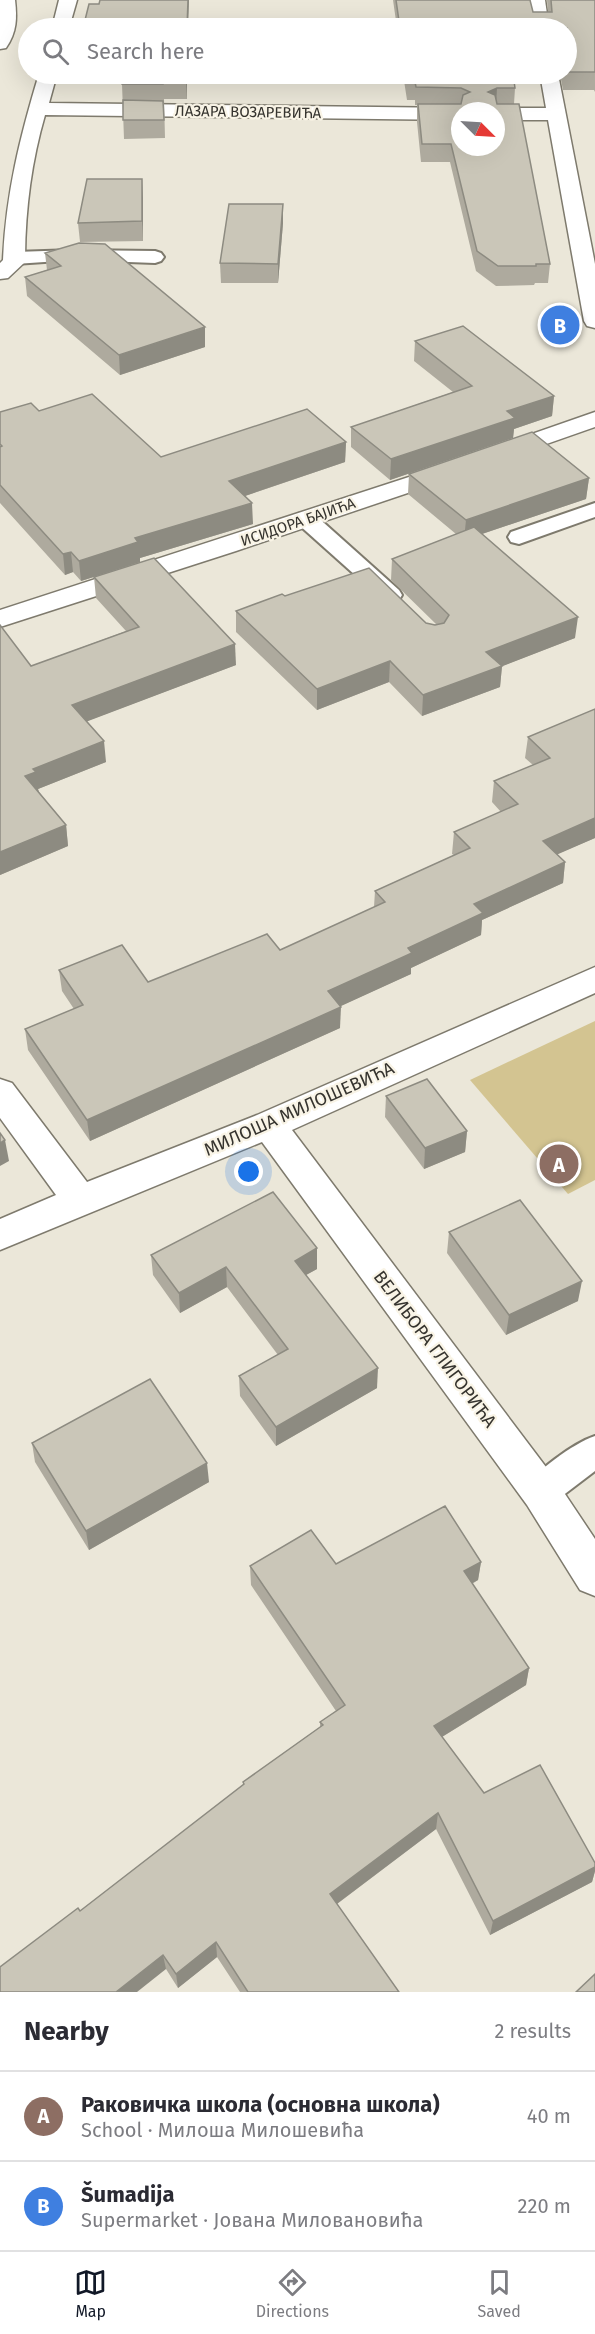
<!DOCTYPE html>
<meta charset="utf-8">
<style>
body{margin:0;font-family:"Fira Sans",sans-serif;background:#f7f7f7;color:#2b2b33}
.compass{position:absolute;left:451px;top:102px;width:54px;height:54px;border-radius:50%;background:#fff;box-shadow:0 6px 24px #0002;rotate:114deg}
.you{position:absolute;left:249px;top:1172px;width:21px;height:21px;margin:-15px;border:4px solid #fff;border-radius:50%;background:#1a73e8;box-shadow:0 0 0 9px #1a73e833}
.badge{display:grid;place-items:center;width:39px;height:39px;border-radius:50%;background:#111827;color:#fff;font-size:20px;font-weight:700}
.pin{position:absolute;translate:-50% -50%;border:3px solid #fff;box-shadow:0 2px 6px #0006}
.list{margin:0;padding:0;list-style:none}
h2{display:flex;justify-content:space-between;align-items:center;height:78px;margin:0;padding:0 24px;font-size:26px}
h2 small{font-size:20px;font-weight:400;color:#7c7c81}
.list li{display:grid;grid-template-columns:39px 1fr auto;gap:18px;align-items:center;box-sizing:border-box;height:90px;padding:0 24px;border-top:2px solid #e1e1e2}
.list b{display:block;font-size:22px;white-space:nowrap}
.list p{margin:0;font-size:20px;white-space:nowrap;color:#7c7c81}
.list em{font-size:20px;font-style:normal;color:#7c7c81}
.icon{flex:none;width:33px;height:33px;fill:none;stroke:currentColor;stroke-width:2;stroke-linecap:round;stroke-linejoin:round}
.map{position:relative;flex:none;width:595px;height:1992px;overflow:hidden}
.search{position:absolute;background:#fff;box-shadow:0 6px 24px #0002;left:18px;right:18px;top:18px;height:66px;display:flex;align-items:center;gap:15px;box-sizing:border-box;padding:0 21px;border-radius:33px;color:#7c7c81;font-size:22px}
.sheet{height:258px;background:#fff}
nav{display:flex;justify-content:space-around;align-items:center;box-sizing:border-box;height:84px;border-top:2px solid #e1e1e2;background:#fff;font-size:16px;color:#7c7c81}
nav a{display:grid;justify-items:center;gap:3px}
nav .on{color:#111827}
.map>svg:first-child{display:block}
</style>
<div class="map">
<svg width="595" height="1992" viewBox="0 0 595 1992">
<rect width="100%" height="100%" fill="#ebe7d9"/>
<path fill="#d3c491" d="M595,1021V1180L568,1194L470,1080Z"/>
<g fill="none" stroke-linecap="round" stroke-linejoin="round">
<g stroke="#7e7a6d" stroke-width="4">
<g id="service">
<path d="M74,250L155,251L161,253L164,257L161,261L155,263L74,260L15,264L9,262L6,258L9,254L15,252Z"/>
<path d="M595,503V517L519,544L511,542L508,537L511,532Z"/>
<path d="M306,512L314,514L399,590L402,595L399,600L391,602L383,600L298,524L295,519L298,514Z"/>
<path d="M595,1436V1471L553,1503L541,1508L529,1503L523,1492C533,1472 574,1443 595,1436Z"/>
</g>
</g>
<g stroke="#7e7a6d" stroke-width="3">
<g id="minor">
<path d="M59,0H77L69,28H52Z"/>
<path d="M527,0H545L549,28H533Z"/>
<path d="M39,74H57L49,103L460,108L467,111H460V120L45,115C31,163 25,212 25,262L8,278L0,279V263L3,260C6,193 20,137 39,74Z"/>
<path d="M540,74H558L595,264V328L587,326L584,321L548,120H496V111H489L496,108H546Z"/>
<path d="M595,412V427L498,461L489,459L486,454L489,449Z"/>
<path d="M452,463L461,465L464,470L461,475L236,551L0,627V610Z"/>
<path d="M595,967V993L292,1130L555,1479L595,1539V1596L580,1590L527,1505L262,1142L0,1250V1219L56,1195L0,1118V1079L12,1083L87,1182L257,1115Z"/>
</g>
</g>
<g stroke="#7e7a6d" stroke-width="3">
<path id="motorway" d="M0,0H15C17,18 17,32 6,48L0,49Z"/>
</g>
<use href="#service" fill="#fff" fill-rule="evenodd"/>
<use href="#minor" fill="#fff" fill-rule="evenodd"/>
<use href="#motorway" fill="#fff" fill-rule="evenodd"/>
</g>
<g fill="#aeaa9e">
<path d="M393,0H530L533,12H548L547,0H595V92L594,90H563L560,74H567V28H397Z"/>
<path d="M113,74H187V99H164L165,138L124,139L122,84H114Z"/>
<path d="M403,74H513L515,88L514,104L550,264L548,283H535L534,285L496,286L476,271L450,162H421L417,122V105H415V100H407Z"/>
<path d="M142,179L143,241L80,242L78,223Z"/>
<path d="M283,204V223L278,283H221L220,263Z"/>
<path d="M45,253L205,347L120,375L27,296L25,277L47,270Z"/>
<path d="M415,341L554,396L552,416L514,429L513,438L390,480L351,447V427L453,392L414,361Z"/>
<path d="M39,411L161,457L346,442L345,462L245,496L253,524L140,558V562L236,665L87,721L106,762L38,789L39,792L66,825L68,846L0,875L31,666L126,631L96,598L94,577L81,581L73,572L65,575L0,503V412Z"/>
<path d="M409,474L589,478L586,499L482,534L575,638L502,666L500,687L422,716L389,682L317,710L236,632V611L285,596L426,623L435,625H437L391,580L392,559L456,534L408,494Z"/>
<path d="M595,709V838L557,854L565,862L563,883L482,920L481,935L411,968V974L340,1006V1028L90,1141L28,1050L25,1029L74,1009L62,991L59,970L148,982L280,950L374,907L375,891L454,855L452,854L454,832L501,812L492,802L494,781L533,765L525,758L528,737Z"/>
<path d="M386,1096L467,1131L465,1152L424,1169L385,1117Z"/>
<path d="M449,1232L578,1301L506,1335L447,1253Z"/>
<path d="M151,1255L317,1269L306,1275L377,1388L276,1446L240,1396L239,1376L278,1355L227,1287L180,1313L153,1275Z"/>
<path d="M32,1443L209,1482L89,1550L35,1462Z"/>
<path d="M481,1562L478,1580L472,1584L529,1668L526,1685L442,1737L484,1793L595,1863V1871L592,1882L490,1935L436,1829L337,1904L399,1992H240L217,1957L178,1988L166,1969L80,1911L243,1785V1782L320,1727V1722L336,1711L251,1585L250,1566Z"/>
</g>
<g fill="#8d8b81">
<path d="M188,0H189L188,28H187Z"/>
<path d="M186,74H187V99L186,81Z"/>
<path d="M497,88L496,106L488,92Z"/>
<path d="M142,179L143,198V241L142,221Z"/>
<path d="M283,204V223L278,283V264Z"/>
<path d="M205,327V347L120,375L119,355Z"/>
<path d="M554,396L552,416L514,429L513,438L390,480L391,459L507,411Z"/>
<path d="M346,442L345,462L230,501L229,481Z"/>
<path d="M589,478L586,499L464,540L466,520Z"/>
<path d="M252,503L253,524L140,558V562L81,581L79,561L135,538Z"/>
<path d="M71,552L73,572L65,575L63,554Z"/>
<path d="M578,617L575,638L490,671L502,666L500,687L422,716L423,695L486,652Z"/>
<path d="M235,644L236,665L75,726L72,705Z"/>
<path d="M390,661L389,682L317,710V689Z"/>
<path d="M104,741L106,762L38,789L39,793L25,776L33,769Z"/>
<path d="M595,818V838L540,862L543,841Z"/>
<path d="M66,825L68,846L0,875V852Z"/>
<path d="M565,862L563,883L482,920L481,935L411,968V974L328,1012V991L408,948L474,904Z"/>
<path d="M341,1007L340,1028L90,1141L87,1120Z"/>
<path d="M467,1131L465,1152L424,1169L425,1148Z"/>
<path d="M5,1140L9,1161L0,1166V1143Z"/>
<path d="M317,1248V1269L295,1281V1261Z"/>
<path d="M226,1267L227,1287L180,1313L179,1293Z"/>
<path d="M582,1281L578,1301L506,1335L509,1315Z"/>
<path d="M378,1368L377,1388L276,1446V1427Z"/>
<path d="M207,1463L209,1482L89,1550L86,1531Z"/>
<path d="M481,1562L478,1580L461,1589L464,1571Z"/>
<path d="M529,1668L526,1685L432,1743L434,1726Z"/>
<path d="M438,1813L436,1829L330,1909V1894Z"/>
<path d="M595,1867V1871L592,1882L490,1935L493,1921Z"/>
<path d="M216,1942L217,1957L178,1988L176,1974Z"/>
<path d="M163,1955L166,1969L137,1992H116Z"/>
</g>
<g fill="#cac6b8" stroke="#8d8b81" stroke-width="1.5" fill-rule="evenodd">
<path d="M100,0H188L187,28H83L89,4H99Z"/>
<path d="M396,0H530L533,12H552L551,0H595V72H567V28H400Z"/>
<path d="M122,74H186V81H163V84H122Z"/>
<path d="M406,74H513L515,88H497L488,92L495,95L497,104H519L550,264H536V266H498L477,251L451,144H422L418,104H461L463,95L470,92L461,88L416,87L415,82H407ZM460,111H496V147H460Z"/>
<path d="M123,100L163,101L164,120H123Z"/>
<path d="M87,179H142V221L78,223Z"/>
<path d="M229,204H283L278,264L220,263Z"/>
<path d="M79,243L105,244L205,327L119,355L25,277L61,266L45,253Z"/>
<path d="M463,326L554,396L507,411L515,418L391,459L351,427L472,386L415,341Z"/>
<path d="M92,394L161,457L307,409L346,442L229,481L252,503L135,538L138,542L79,561L71,552L63,554L0,485V447L2,446L0,444V412L31,403L39,411Z"/>
<path d="M532,432L589,478L466,520L409,474Z"/>
<path d="M474,527L578,617L486,652L502,666L423,695L390,661L317,689L236,611L282,594L285,596L369,568L426,623L435,625L444,623L449,615L392,559Z"/>
<path d="M154,558L235,644L72,705L104,741L33,769L36,772L25,776L66,825L0,852V625L31,666L139,627L94,577Z"/>
<path d="M595,709V818L543,841L565,862L474,904L483,913L408,948L412,953L328,991L341,1007L87,1120L25,1029L83,1005L59,970L122,945L148,982L267,934L280,950L385,902L375,891L470,848L454,832L518,804L494,781L550,758L528,737Z"/>
<path d="M427,1079L467,1131L425,1148L386,1096Z"/>
<path d="M0,1133L5,1140L0,1143Z"/>
<path d="M273,1192L317,1248L295,1261L378,1368L276,1427L239,1376L288,1349L226,1267L179,1293L151,1255Z"/>
<path d="M520,1200L582,1281L509,1315L449,1232Z"/>
<path d="M150,1379L207,1463L86,1531L32,1443Z"/>
<path d="M445,1506L481,1562L464,1571L529,1668L434,1726L484,1793L540,1765L595,1863V1867L493,1921L438,1813L330,1894L399,1992H248L216,1942L176,1974L163,1955L116,1992H0V1967L78,1908L80,1911L244,1784L243,1782L323,1725L320,1722L345,1705L250,1566L311,1530L336,1564Z"/>
<path d="M595,1974V1992H576Z"/>
</g>
<g text-anchor="middle" dominant-baseline="central" stroke-width="4.5" stroke-linejoin="round" paint-order="stroke">
<g font-size="15" fill="#36342f" stroke="#f9f4e6">
<text transform="translate(248 112) rotate(1)">ЛАЗАРА ВОЗАРЕВИЋА</text>
<text transform="translate(298 522) rotate(-19)">ИСИДОРА БАЈИЋА</text>
</g>
<g font-size="18" fill="#36342f" stroke="#f9f4e6">
<text transform="translate(299 1109) rotate(-24)">МИЛОША МИЛОШЕВИЋА</text>
<text transform="translate(435 1349) rotate(53)">ВЕЛИБОРА ГЛИГОРИЋА</text>
</g>
</g>
</svg>
<svg class="compass" viewBox="-18 -18 36 36"><path d="M0-13l5 13h-10z" fill="#e53935"/><path d="M0 13l5-13h-10z" fill="#7c7c81"/></svg>
<div class="you"></div>
<div class="pin badge" style="left:559px;top:1164px;background:#8d6e63">A</div>
<div class="pin badge" style="left:560px;top:325px;background:#3f7fe0">B</div>
<div class="search"><svg class="icon" aria-label="search" viewBox="0 0 24 24"><circle cx="10" cy="10" r="6"/><path d="M15 15l6 6"/></svg>Search here</div>
</div>
<section class="sheet">
<h2>Nearby<small>2 results</small></h2>
<ul class="list">
<li><span class="badge" style="background:#8d6e63">A</span><div><b>Раковичка школа (основна школа)</b><p>School · Милоша Милошевића</p></div><em>40 m</em></li>
<li><span class="badge" style="background:#3f7fe0">B</span><div><b>Šumadija</b><p>Supermarket · Јована Миловановића</p></div><em>220 m</em></li>
</ul>
</section>
<nav>
<a class="on"><svg class="icon" aria-label="map" viewBox="0 0 24 24"><path d="M3 6l6-2 6 2 6-2v14l-6 2-6-2-6 2zM9 4v14M15 6v14"/></svg>Map</a>
<a><svg class="icon" aria-label="directions" viewBox="0 0 24 24"><path d="M12 3l9 9-9 9-9-9zM9 14v-3h6M13 9l2 2-2 2"/></svg>Directions</a>
<a><svg class="icon" aria-label="saved" viewBox="0 0 24 24"><path d="M7 4h10v16l-5-4-5 4z"/></svg>Saved</a>
</nav>
